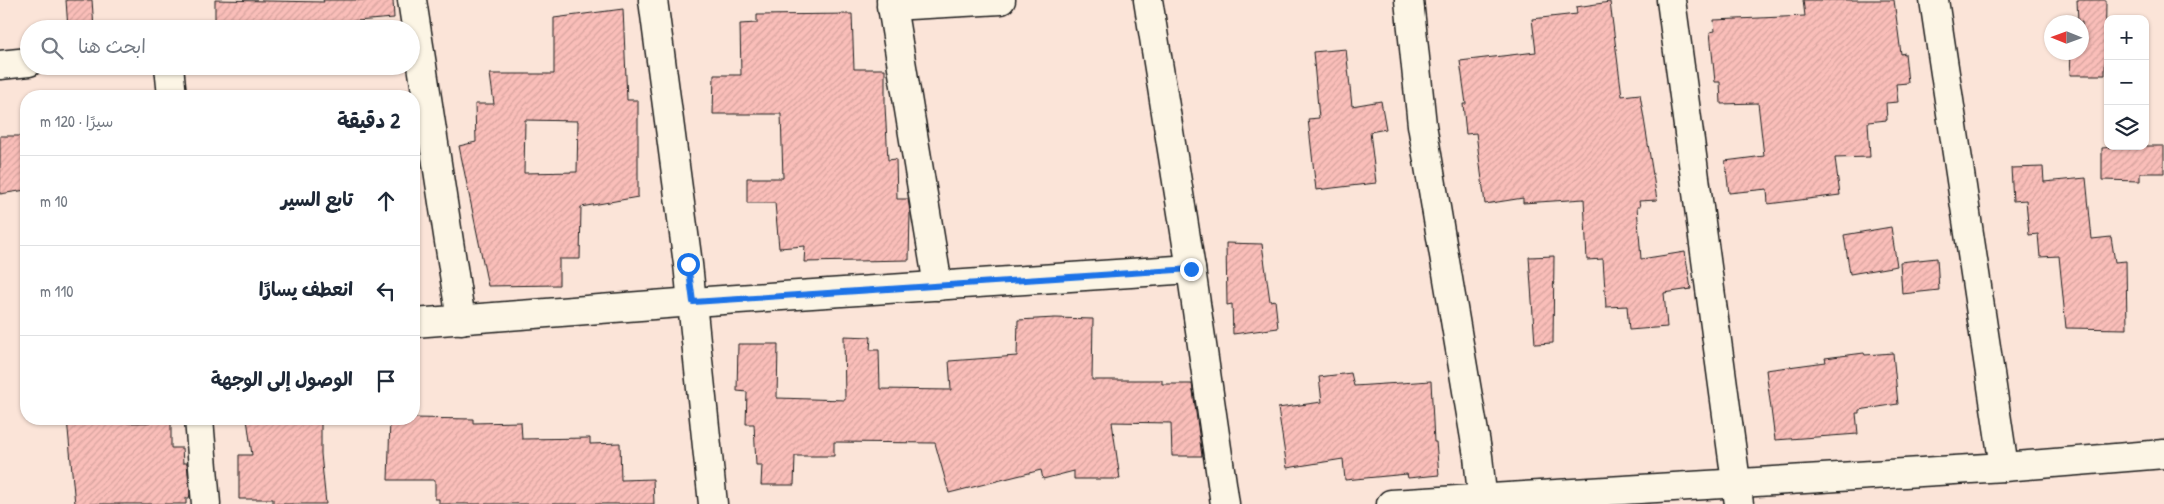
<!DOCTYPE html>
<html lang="ar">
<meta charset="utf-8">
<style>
body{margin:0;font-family:"Patrick Hand","Playpen Sans Arabic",sans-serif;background:#f2f2f3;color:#1f2937;direction:rtl}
.controls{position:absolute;right:15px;top:15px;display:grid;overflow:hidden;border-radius:10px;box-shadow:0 1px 4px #0004}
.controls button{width:45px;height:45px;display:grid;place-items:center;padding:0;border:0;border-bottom:1px solid #e0e1e3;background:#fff;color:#1f2937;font:25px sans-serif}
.compass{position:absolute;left:2044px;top:15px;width:45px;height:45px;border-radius:50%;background:#fff;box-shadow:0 1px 4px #0004;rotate:271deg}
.stop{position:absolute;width:15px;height:15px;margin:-11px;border:4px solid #1a73e8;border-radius:50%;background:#fff}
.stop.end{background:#1a73e8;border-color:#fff;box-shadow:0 1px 5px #0008}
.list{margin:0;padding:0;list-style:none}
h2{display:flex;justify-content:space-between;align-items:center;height:65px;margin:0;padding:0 20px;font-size:21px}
h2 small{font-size:16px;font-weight:400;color:#747a83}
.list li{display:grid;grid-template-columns:32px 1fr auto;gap:15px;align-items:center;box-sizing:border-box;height:90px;padding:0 20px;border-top:1px solid #e0e1e3}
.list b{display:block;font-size:19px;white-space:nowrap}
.list em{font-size:16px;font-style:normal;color:#747a83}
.icon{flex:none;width:28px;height:28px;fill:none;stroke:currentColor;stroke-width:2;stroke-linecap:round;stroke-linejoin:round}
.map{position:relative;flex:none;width:2164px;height:504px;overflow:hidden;direction:ltr}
.search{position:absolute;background:#fff;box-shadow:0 1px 4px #0004;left:20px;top:20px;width:400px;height:55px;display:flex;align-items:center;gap:12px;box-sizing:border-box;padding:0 18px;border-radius:28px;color:#747a83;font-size:19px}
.panel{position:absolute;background:#fff;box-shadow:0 1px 4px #0004;left:20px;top:90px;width:400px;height:335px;border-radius:20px;direction:rtl}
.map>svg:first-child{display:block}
</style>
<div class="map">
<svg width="2164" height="504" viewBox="0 0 2164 504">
<defs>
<pattern id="building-hatch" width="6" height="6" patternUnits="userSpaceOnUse" patternTransform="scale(1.25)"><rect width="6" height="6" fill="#fabeb9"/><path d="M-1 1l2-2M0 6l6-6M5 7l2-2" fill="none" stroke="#d6a39e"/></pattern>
</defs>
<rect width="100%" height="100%" fill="#fbe4d8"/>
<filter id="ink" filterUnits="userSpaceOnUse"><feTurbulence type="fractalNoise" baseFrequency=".02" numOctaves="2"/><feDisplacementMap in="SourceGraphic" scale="10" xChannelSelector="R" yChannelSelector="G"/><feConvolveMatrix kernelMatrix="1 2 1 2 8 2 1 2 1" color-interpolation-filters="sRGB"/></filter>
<g filter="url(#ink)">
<g fill="url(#building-hatch)" stroke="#1c1c1c" fill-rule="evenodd">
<path d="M66,0H92L94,29H68Z"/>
<path d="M215,0L324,2L323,0H393L394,18L281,27L231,28V26H215Z"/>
<path d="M1803,0H1894L1901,54L1905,53L1908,83L1896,84L1898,102L1886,103L1887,120L1868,122L1870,157L1835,158L1840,195L1768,204L1767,189L1729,193L1725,161L1764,156L1758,103L1721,104L1720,82H1715L1710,32L1715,31L1714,20L1805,16Z"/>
<path d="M2077,0H2106L2105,75H2070L2071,53L2082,52V22H2078Z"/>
<path d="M1610,2L1622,96L1640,94L1657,200L1639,201L1640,207H1637L1641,259L1685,252L1691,289L1664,293L1667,327L1629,330L1627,306L1606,307L1603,259L1587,260L1584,199L1523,203V198L1485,204L1476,133L1466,134L1463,104H1466L1460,61L1536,52L1532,19L1577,14L1576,7Z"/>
<path d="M623,9L627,100H638V197L581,207L580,259H559V285L488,286L459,146L476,142L475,104H494L490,74H554V18ZM525,120L578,121L577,172L524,173Z"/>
<path d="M852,14L854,69H885V106L888,160L896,159L897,199H908L910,212L909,260L804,262L805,246L779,248L775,203H747V178H783L781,114H713L714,75H741L740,24L757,23V15Z"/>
<path d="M1346,49L1352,106L1381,101L1386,129L1370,132L1376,183L1316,190L1308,119L1319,118L1313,52Z"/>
<path d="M0,136H24L26,190L0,194Z"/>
<path d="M2127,146H2164V173H2140V181L2102,180V148Z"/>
<path d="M2043,167L2044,182L2086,178L2092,239L2111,237L2115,262L2126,261L2127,329L2066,328L2059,256L2040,257L2038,234L2029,235L2026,200L2013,201L2011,168Z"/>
<path d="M1891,227L1897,266L1850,274L1844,235Z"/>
<path d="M1226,243L1262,244L1270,301L1275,300L1278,328L1233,334L1232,304L1227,305Z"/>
<path d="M1554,256L1553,343L1535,344L1529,257Z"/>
<path d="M1937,258L1939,290L1902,294L1900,262Z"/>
<path d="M1055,318L1093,319L1092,380H1162V384H1192L1202,456H1172L1171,423L1112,422L1120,479H1074V471L1043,479L1041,470L949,493L935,443L834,442V456H795L794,485H761L762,465H756L754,424H746L747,392L737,391L738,344H778L777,398L845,400L844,336L871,337L870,350H879L880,389L951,390L949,361L1017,356L1018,320Z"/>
<path d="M1864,353L1865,355L1893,353L1898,404L1859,410V413H1856L1858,434L1775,440L1766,370L1826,362L1825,358Z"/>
<path d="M1351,373L1354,386L1431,381L1434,442H1436L1439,475L1408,478L1407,474L1345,480L1343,459L1287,468L1278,408L1322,402L1319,377Z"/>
<path d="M414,418L473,419V423L521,422L522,439L590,438V444L620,443L621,480L653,479L654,504H439V499H435V480H388L390,419Z"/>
<path d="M67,419H127V423L171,422V448H182L183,463H187L190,494L189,498H186V504H75Z"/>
<path d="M247,419H321V454L326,504H273V499H239V455H252Z"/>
</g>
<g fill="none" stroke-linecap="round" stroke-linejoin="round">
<g stroke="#1c1c1c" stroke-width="31">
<g id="minor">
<path d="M412,0L461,320"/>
<path d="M653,0L688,264L713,504"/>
<path d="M891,0L938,286"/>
<path d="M1148,0L1191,269L1225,504"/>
<path d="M1409,0L1422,125L1478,456L1483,504"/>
<path d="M1671,0L1739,504"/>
<path d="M1934,0L2004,467"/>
<path d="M891,6L1001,0"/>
<path d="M0,65L29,62"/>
<path d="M169,66L172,96"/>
<path d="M414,323L693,302L1191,269"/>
<path d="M199,419L206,504"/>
<path d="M1391,504L2004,467L2164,454"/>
</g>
</g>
<use href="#minor" stroke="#fcf5e5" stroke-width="28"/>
</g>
</g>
<g fill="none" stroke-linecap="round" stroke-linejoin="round" filter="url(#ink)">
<path stroke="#1a73e8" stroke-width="6" d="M688,264L693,302L1191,269"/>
</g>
</svg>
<div class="controls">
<button>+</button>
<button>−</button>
<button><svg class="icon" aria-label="layers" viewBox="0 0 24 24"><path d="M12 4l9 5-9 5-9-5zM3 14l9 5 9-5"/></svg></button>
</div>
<svg class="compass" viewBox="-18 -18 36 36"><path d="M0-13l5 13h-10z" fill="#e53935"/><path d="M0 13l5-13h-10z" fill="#747a83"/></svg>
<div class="stop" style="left:688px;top:264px"></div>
<div class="stop end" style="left:1191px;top:269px"></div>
<div class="search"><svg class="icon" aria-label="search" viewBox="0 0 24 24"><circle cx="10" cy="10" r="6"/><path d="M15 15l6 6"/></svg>ابحث هنا</div>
<section class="panel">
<h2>2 دقيقة<small>سيرًا · 120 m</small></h2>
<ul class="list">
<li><svg class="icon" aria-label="ahead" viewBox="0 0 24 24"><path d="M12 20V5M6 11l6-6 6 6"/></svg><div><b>تابع السير</b></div><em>10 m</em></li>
<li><svg class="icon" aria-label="left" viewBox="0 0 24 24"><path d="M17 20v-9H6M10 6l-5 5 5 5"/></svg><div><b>انعطف يسارًا</b></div><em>110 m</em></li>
<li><svg class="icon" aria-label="arrive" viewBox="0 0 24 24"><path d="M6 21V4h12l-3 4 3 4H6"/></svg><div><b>الوصول إلى الوجهة</b></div></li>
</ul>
</section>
</div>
